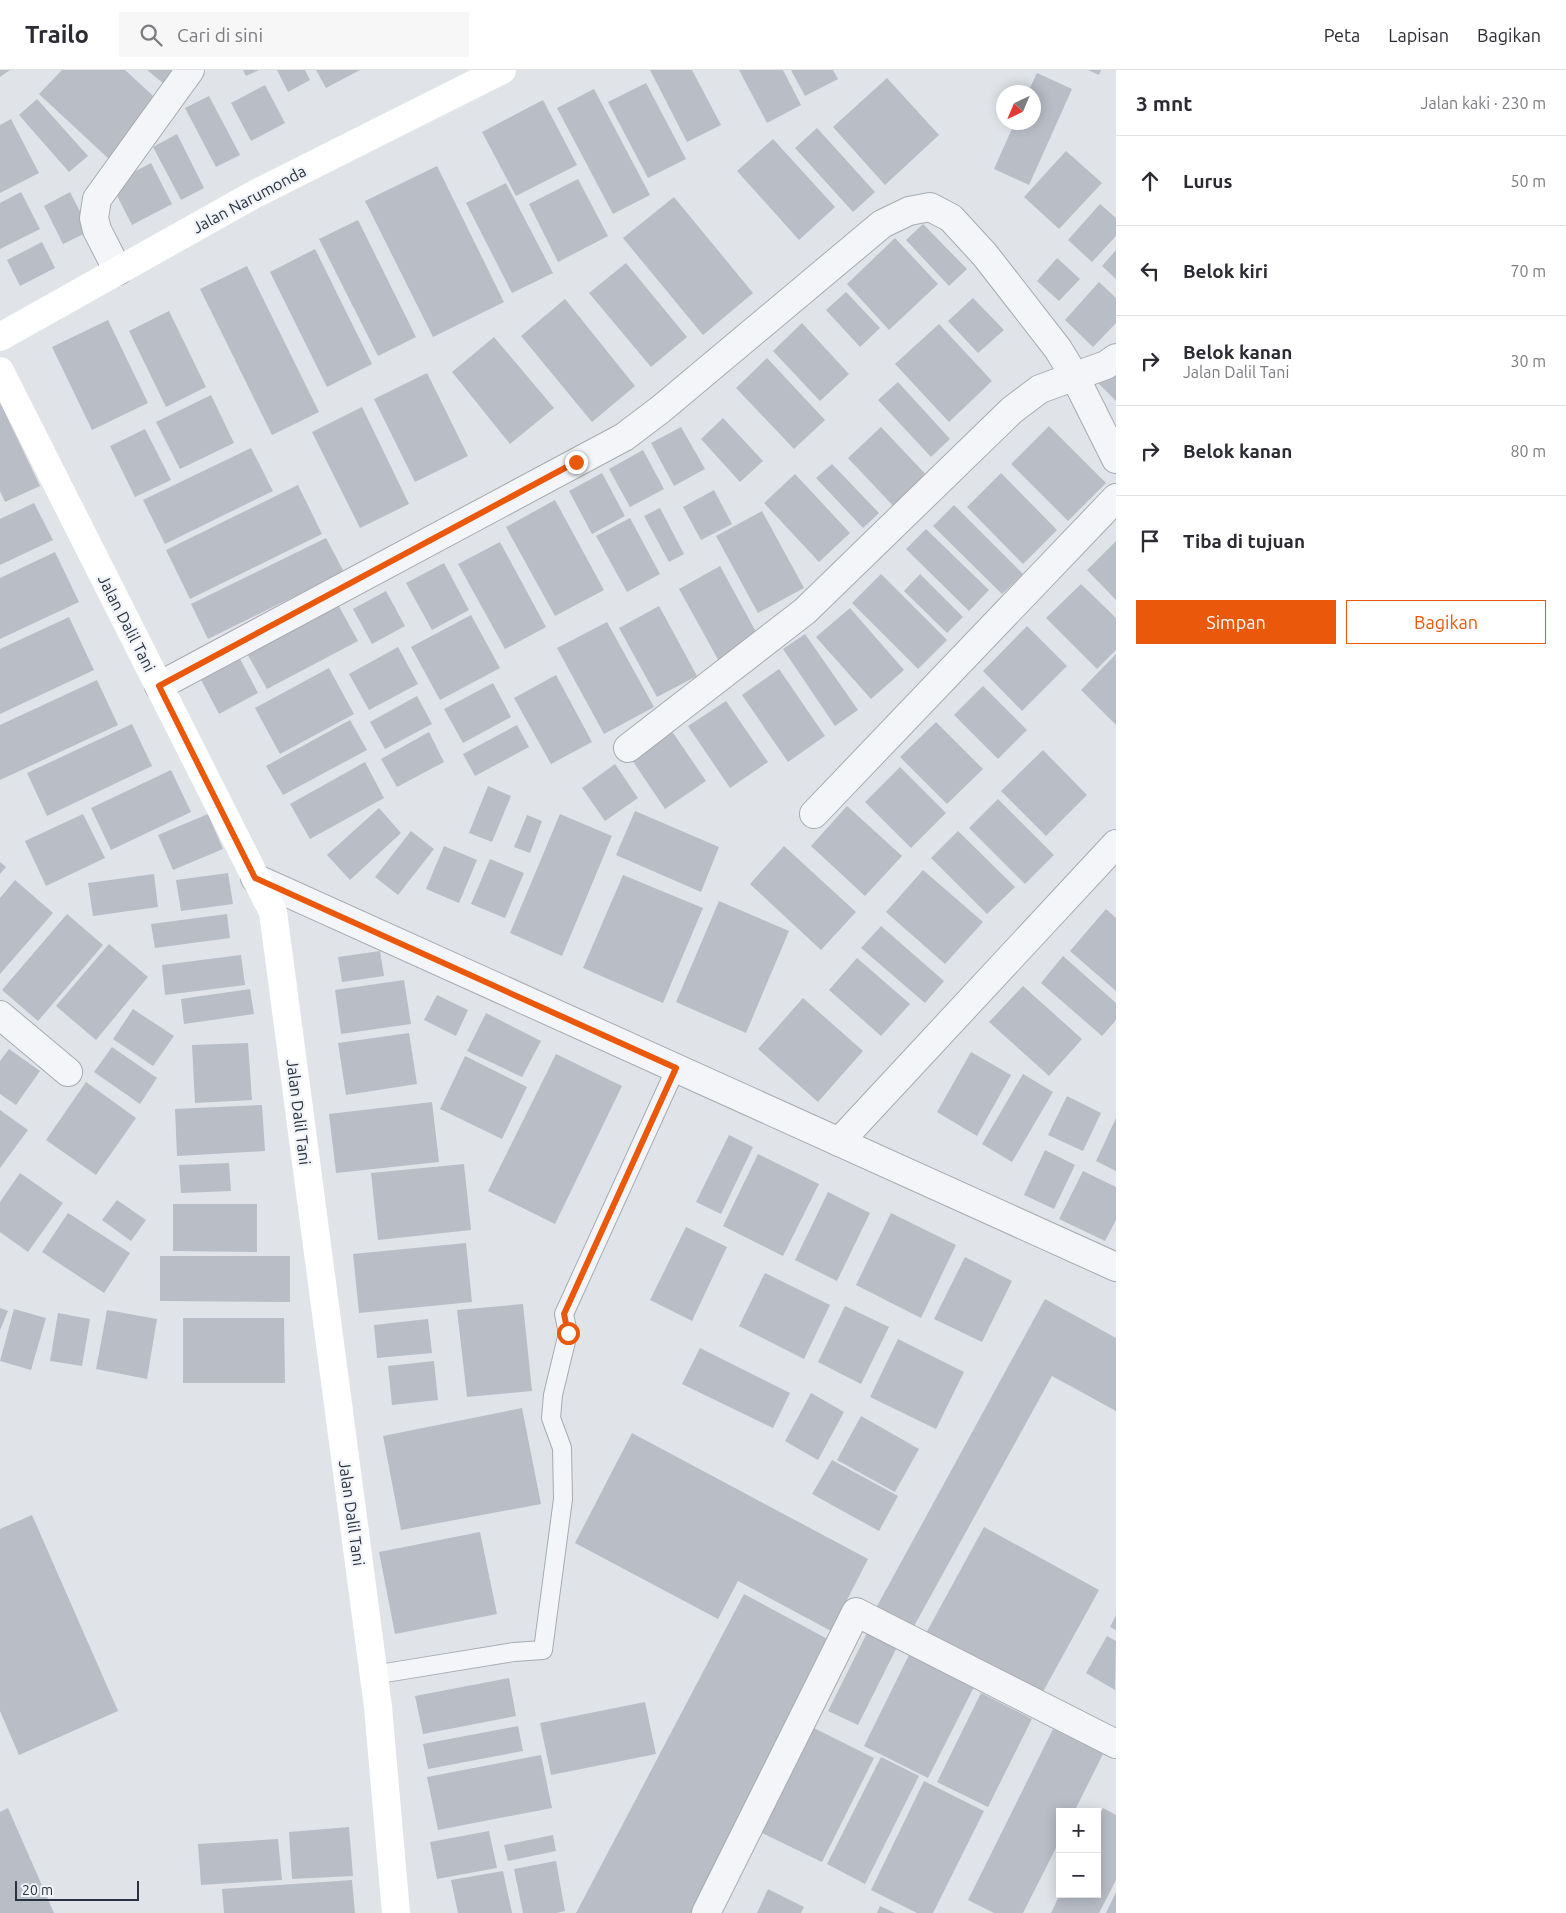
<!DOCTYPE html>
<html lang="id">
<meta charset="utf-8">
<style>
body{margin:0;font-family:Ubuntu,sans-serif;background:#f7f7f7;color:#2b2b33}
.controls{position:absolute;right:15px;bottom:15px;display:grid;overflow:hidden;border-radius:0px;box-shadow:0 2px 12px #0003}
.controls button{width:45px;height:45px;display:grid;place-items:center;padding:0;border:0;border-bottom:1px solid #e1e1e2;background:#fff;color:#2b2b33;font:25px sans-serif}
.compass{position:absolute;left:996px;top:15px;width:45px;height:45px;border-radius:50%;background:#fff;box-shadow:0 2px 12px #0003;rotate:224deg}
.scale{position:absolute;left:15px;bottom:12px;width:124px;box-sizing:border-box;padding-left:5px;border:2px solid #293241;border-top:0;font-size:14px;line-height:18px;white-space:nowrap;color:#293241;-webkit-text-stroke:4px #f0f3f7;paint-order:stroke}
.stop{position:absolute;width:15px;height:15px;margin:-11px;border:4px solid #ea580c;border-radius:50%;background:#fff}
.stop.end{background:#ea580c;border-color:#fff;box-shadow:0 1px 5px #0008}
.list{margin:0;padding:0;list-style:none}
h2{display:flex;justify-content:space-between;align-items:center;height:65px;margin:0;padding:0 20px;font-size:21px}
h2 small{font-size:16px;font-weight:400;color:#7c7c81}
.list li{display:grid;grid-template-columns:32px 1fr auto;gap:15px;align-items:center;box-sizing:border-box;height:90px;padding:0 20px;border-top:1px solid #e1e1e2}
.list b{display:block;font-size:19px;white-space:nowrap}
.list p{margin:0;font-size:16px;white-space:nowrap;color:#7c7c81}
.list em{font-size:16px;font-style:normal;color:#7c7c81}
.actions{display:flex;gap:10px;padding:15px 20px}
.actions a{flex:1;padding:11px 0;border:1px solid #ea580c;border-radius:0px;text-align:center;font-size:18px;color:#ea580c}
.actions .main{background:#ea580c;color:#fff}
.icon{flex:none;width:28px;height:28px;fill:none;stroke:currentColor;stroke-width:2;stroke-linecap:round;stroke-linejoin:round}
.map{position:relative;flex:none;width:1116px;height:1843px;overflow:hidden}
header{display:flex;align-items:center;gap:30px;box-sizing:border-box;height:70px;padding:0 25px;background:#fff;border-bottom:1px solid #e1e1e2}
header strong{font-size:24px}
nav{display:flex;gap:28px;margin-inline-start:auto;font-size:18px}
.search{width:350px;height:45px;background:#f7f7f7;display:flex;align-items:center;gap:12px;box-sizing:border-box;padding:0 18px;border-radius:0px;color:#7c7c81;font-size:19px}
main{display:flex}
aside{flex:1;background:#fff}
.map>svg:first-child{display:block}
</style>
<header>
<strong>Trailo</strong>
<div class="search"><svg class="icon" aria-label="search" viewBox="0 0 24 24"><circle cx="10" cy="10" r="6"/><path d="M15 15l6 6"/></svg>Cari di sini</div>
<nav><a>Peta</a><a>Lapisan</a><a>Bagikan</a></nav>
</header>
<main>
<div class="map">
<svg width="1116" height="1843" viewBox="0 0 1116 1843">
<rect width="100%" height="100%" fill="#e0e4e9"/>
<g fill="#b8bdc6">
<path d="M0,0H10L0,7Z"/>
<path d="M62,0H125L163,35L111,91L39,24Z"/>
<path d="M147,0H174L163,13Z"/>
<path d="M243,0H259L246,6Z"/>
<path d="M277,0H305L310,10L288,22Z"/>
<path d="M316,0H360L326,18Z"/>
<path d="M650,0H692L721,55L687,72Z"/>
<path d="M739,0H783L801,35L767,53Z"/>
<path d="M791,0H833L838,9L805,26Z"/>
<path d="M1088,0H1101L1099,5Z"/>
<path d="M1037,3L1072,19L1029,115L994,99L1015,52H1034V22H1028Z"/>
<path d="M887,8L939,65L885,115L833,57Z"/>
<path d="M646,13L686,89L648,108L608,32Z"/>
<path d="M265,15L285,53L251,71L231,33Z"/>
<path d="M594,19L650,125L613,144L557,38Z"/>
<path d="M209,26L240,85L216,97L185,38Z"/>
<path d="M37,29L88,86L69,102L19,45Z"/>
<path d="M543,30L577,95L516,126L482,62Z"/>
<path d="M11,49L39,103L0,123V55Z"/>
<path d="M817,58L875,122L853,142L795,78Z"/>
<path d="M177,64L204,118L181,130L153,77Z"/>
<path d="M773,69L835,137L799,170L737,101Z"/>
<path d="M1066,81L1102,113L1059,159L1024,127Z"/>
<path d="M151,93L172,134L132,155L111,114Z"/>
<path d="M437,96L504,232L433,267L365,131Z"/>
<path d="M578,109L608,166L558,192L529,134Z"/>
<path d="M506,113L553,203L512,223L466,133Z"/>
<path d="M21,122L40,159L0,179V133Z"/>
<path d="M70,122L90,161L63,174L44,136Z"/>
<path d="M674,127L753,223L703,265L623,168Z"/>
<path d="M1100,134L1116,148V166L1092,192L1068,170Z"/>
<path d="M358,150L416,267L378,286L319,169Z"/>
<path d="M923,154L967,199L949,216L906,170Z"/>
<path d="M895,168L938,214L889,260L847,214Z"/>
<path d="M42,172L55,198L20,216L7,190Z"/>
<path d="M315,179L372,294L327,317L270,202Z"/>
<path d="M1116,180V209L1102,196Z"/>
<path d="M1057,188L1080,209L1059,231L1037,211Z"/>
<path d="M626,193L687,267L651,297L589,223Z"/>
<path d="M247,196L319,342L272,365L200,219Z"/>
<path d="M1099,212L1116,228V253L1093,277L1065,250Z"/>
<path d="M846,222L880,258L860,277L826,240Z"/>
<path d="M973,228L1004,260L978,283L948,251Z"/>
<path d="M565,229L635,316L592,352L521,266Z"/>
<path d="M169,241L206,317L166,337L129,261Z"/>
<path d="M108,250L148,333L92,360L52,277Z"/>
<path d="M802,253L849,304L820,331L773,281Z"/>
<path d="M939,254L992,311L949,352L895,294Z"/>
<path d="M494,267L554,338L510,374L452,302Z"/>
<path d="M767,288L825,350L794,379L736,318Z"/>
<path d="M1116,295V331L1098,313Z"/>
<path d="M427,303L468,386L415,412L374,329Z"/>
<path d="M898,312L950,369L931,387L878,330Z"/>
<path d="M211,325L234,373L180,399L156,352Z"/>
<path d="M0,332L40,416L5,432L0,421Z"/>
<path d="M362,337L409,434L360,458L312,362Z"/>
<path d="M723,348L763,391L740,412L701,369Z"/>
<path d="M1049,356L1106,413L1068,451L1011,394Z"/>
<path d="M681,357L705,399L674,416L651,373Z"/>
<path d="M881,357L931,410L898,441L848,388Z"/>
<path d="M145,359L171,410L135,427L110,376Z"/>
<path d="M251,378L273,421L165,474L143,430Z"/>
<path d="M643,380L664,419L630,437L609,399Z"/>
<path d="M832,394L879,443L863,458L816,408Z"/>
<path d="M602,403L625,446L592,464L569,421Z"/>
<path d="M1001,403L1057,460L1023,494L967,437Z"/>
<path d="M795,404L850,463L819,492L764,433Z"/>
<path d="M298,415L322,464L190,529L166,480Z"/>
<path d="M714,420L732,454L701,470L683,437Z"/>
<path d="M555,430L604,520L555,546L506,457Z"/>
<path d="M34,433L53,470L0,495V449Z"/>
<path d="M954,435L1023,504L1002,524L933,456Z"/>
<path d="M660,438L684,484L669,492L644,446Z"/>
<path d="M762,441L804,518L758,543L716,466Z"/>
<path d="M630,448L660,504L627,522L596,466Z"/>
<path d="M926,459L989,520L969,541L906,479Z"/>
<path d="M326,468L344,502L208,569L191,534Z"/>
<path d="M1116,471V530L1087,500Z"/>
<path d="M500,472L546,557L505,579L458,494Z"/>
<path d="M55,482L79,532L0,569V508Z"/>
<path d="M444,493L469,540L432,560L406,513Z"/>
<path d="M720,496L761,571L720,593L679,519Z"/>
<path d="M881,504L947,570L918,599L852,533Z"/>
<path d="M920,504L963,547L947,563L904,521Z"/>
<path d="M1081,514L1116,548V580L1097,599L1046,548Z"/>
<path d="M386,521L405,556L372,574L353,539Z"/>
<path d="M336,531L358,571L267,619L245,580Z"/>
<path d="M659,536L697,606L657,627L619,558Z"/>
<path d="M850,538L904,600L871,629L816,567Z"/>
<path d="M471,545L500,598L440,630L411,577Z"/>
<path d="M69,547L94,600L0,644V579Z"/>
<path d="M607,552L654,637L604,664L557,578Z"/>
<path d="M1027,556L1067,596L1022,641L983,601Z"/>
<path d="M805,564L858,640L835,656L783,579Z"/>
<path d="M398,577L418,614L369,640L349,604Z"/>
<path d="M237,583L258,623L219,644L198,604Z"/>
<path d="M1116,584V655L1081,620Z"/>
<path d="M329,598L354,644L280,684L255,638Z"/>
<path d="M779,599L825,666L788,692L742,625Z"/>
<path d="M556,605L592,672L551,694L514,628Z"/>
<path d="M97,610L118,655L0,710V655Z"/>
<path d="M493,613L511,647L463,673L444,639Z"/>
<path d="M983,616L1027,660L998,689L954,645Z"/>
<path d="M417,626L432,654L385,679L370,652Z"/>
<path d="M726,631L768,692L730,718L688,656Z"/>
<path d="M350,650L367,680L283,725L266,696Z"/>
<path d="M936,652L983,699L947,734L900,687Z"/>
<path d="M132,654L152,696L47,746L27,703Z"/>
<path d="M517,655L529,677L475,706L463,684Z"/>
<path d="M671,660L706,711L665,739L630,687Z"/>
<path d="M429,662L444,692L397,717L381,689Z"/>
<path d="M1043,680L1087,725L1046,766L1001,721Z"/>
<path d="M365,692L384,728L310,769L290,734Z"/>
<path d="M615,694L638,728L605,751L582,718Z"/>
<path d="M900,697L946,743L911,778L865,732Z"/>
<path d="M171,700L191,742L111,780L91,738Z"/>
<path d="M488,716L511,726L492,772L469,763Z"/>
<path d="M998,729L1054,785L1025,814L969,758Z"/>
<path d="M847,736L902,786L865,826L811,776Z"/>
<path d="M379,738L401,763L350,810L327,785Z"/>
<path d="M635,741L719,777L701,822L616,785Z"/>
<path d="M83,744L105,788L46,816L25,771Z"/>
<path d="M208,744L223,779L173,800L158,765Z"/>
<path d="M560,744L612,766L562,886L510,863Z"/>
<path d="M527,745L542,751L530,783L514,777Z"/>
<path d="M411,761L434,779L398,825L375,807Z"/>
<path d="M958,761L1015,817L987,844L931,788Z"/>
<path d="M444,776L477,790L459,833L426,819Z"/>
<path d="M784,776L856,842L821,880L750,814Z"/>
<path d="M490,789L524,803L505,848L471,834Z"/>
<path d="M0,792L6,797L0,804Z"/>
<path d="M923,800L983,852L945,894L886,842Z"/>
<path d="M228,803L233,834L181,841L176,810Z"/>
<path d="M154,804L158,837L93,846L88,813Z"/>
<path d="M623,805L703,838L663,933L583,898Z"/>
<path d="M15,810L53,843L0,904V828Z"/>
<path d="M719,831L789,861L746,963L676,932Z"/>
<path d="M1106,839L1116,848V921L1070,881Z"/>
<path d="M67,844L103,875L38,951L2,920Z"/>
<path d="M227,844L230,868L155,878L151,854Z"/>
<path d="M881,856L944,911L925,933L861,878Z"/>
<path d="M109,874L148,907L96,970L56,936Z"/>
<path d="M380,881L384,906L342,912L338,887Z"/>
<path d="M241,885L245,915L165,925L162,895Z"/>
<path d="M1063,886L1116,933V950L1102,966L1041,913Z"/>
<path d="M857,888L910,934L881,966L829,920Z"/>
<path d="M404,910L411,954L341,964L335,920Z"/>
<path d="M1023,916L1082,969L1049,1006L989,952Z"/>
<path d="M250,919L254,944L184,954L181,929Z"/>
<path d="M437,925L468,940L456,966L424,950Z"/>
<path d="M803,928L863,981L818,1032L758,979Z"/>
<path d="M133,939L174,966L153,996L113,969Z"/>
<path d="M486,943L541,971L522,1007L467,981Z"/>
<path d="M409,963L417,1014L346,1025L338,973Z"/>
<path d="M248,973L252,1030L195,1033L192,975Z"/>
<path d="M112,977L157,1008L140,1034L94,1002Z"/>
<path d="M9,979L40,1001L16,1035L0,1024V991Z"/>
<path d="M971,982L1011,1005L977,1066L937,1042Z"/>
<path d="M556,984L622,1016L555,1154L488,1121Z"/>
<path d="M465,986L527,1017L502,1069L440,1039Z"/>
<path d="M1023,1004L1053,1022L1012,1092L982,1074Z"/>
<path d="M86,1012L136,1048L96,1105L46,1070Z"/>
<path d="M1067,1026L1101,1043L1083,1081L1048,1065Z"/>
<path d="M432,1032L439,1092L336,1103L329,1044Z"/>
<path d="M262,1035L265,1081L177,1086L175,1039Z"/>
<path d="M0,1040L28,1060L0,1098Z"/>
<path d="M1116,1048V1101L1096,1091Z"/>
<path d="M729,1065L753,1077L721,1144L696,1132Z"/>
<path d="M1045,1080L1075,1095L1054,1139L1024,1125Z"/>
<path d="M758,1084L819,1114L783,1186L723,1156Z"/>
<path d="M229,1093L231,1121L181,1123L179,1095Z"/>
<path d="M464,1094L471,1160L378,1170L371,1103Z"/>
<path d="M1083,1101L1116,1117V1150L1105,1171L1059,1149Z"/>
<path d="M20,1103L63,1133L28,1182L0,1162V1132Z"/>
<path d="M828,1122L870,1143L837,1211L795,1190Z"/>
<path d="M117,1130L146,1150L131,1171L102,1150Z"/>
<path d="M173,1134H257V1182L173,1181Z"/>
<path d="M68,1143L130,1183L104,1223L42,1182Z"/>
<path d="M891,1143L956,1175L921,1248L856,1215Z"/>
<path d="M686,1157L727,1177L692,1251L650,1230Z"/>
<path d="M466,1173L472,1232L359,1243L353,1184Z"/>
<path d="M160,1186H290V1232L160,1231Z"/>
<path d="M965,1187L1012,1211L982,1272L934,1249Z"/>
<path d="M765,1203L830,1235L804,1289L739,1256Z"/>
<path d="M1045,1229L1116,1268V1341L1052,1306L913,1558L876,1538Z"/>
<path d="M523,1234L532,1321L467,1327L457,1240Z"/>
<path d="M845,1236L889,1257L861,1314L818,1292Z"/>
<path d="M0,1238L8,1241L0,1260Z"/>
<path d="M14,1239L46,1248L31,1300L0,1291Z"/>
<path d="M107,1240L157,1249L147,1309L96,1299Z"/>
<path d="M58,1243L90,1249L82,1296L50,1291Z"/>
<path d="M183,1248H284L285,1313H183Z"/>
<path d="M428,1249L432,1283L377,1288L374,1255Z"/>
<path d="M898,1269L964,1302L936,1359L870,1327Z"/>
<path d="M700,1278L790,1323L773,1358L682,1314Z"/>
<path d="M434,1291L438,1330L392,1335L388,1296Z"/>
<path d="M811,1323L844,1342L818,1390L785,1371Z"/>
<path d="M522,1338L541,1434L401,1460L383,1366Z"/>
<path d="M861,1346L919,1379L895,1422L837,1390Z"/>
<path d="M632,1363L868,1489L831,1561L738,1511L718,1549L575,1473Z"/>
<path d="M832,1390L898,1426L879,1461L812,1424Z"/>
<path d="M32,1445L118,1641L19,1685L0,1641V1459Z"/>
<path d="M984,1457L1099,1520L1039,1629L925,1565Z"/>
<path d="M480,1462L497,1544L395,1564L379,1482Z"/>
<path d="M744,1524L833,1572L691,1843H576Z"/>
<path d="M1116,1545V1560L1110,1557Z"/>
<path d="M867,1563L897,1577L858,1655L828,1641Z"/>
<path d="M1107,1566L1116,1571L1115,1620L1086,1603Z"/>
<path d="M912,1579L977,1611L928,1708L864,1676Z"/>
<path d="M509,1608L516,1646L423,1664L415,1626Z"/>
<path d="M981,1623L1032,1649L988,1737L937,1712Z"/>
<path d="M645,1632L656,1684L551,1705L540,1653Z"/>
<path d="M806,1654L874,1688L822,1792L754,1759Z"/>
<path d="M518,1656L523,1681L428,1699L423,1674Z"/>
<path d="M1053,1659L1103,1684L1074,1742H1060V1770L1023,1843H994L968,1830Z"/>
<path d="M541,1685L552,1738L438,1760L427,1707Z"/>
<path d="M881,1687L919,1706L865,1814L827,1794Z"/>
<path d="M924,1711L984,1741L933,1843H917L871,1820Z"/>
<path d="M8,1738L54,1843H0V1742Z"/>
<path d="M1103,1738L1116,1745V1810L1099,1843H1051L1060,1824H1097V1750Z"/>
<path d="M349,1757L353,1806L292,1809L289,1762Z"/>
<path d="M489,1761L497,1798L437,1809L430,1772Z"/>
<path d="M553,1765L556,1781L508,1791L504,1775Z"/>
<path d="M278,1769L282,1810L201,1815L198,1774Z"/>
<path d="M556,1791L565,1841L557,1843H523L514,1799Z"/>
<path d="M503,1801L512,1843H458L451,1810Z"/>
<path d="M352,1810L355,1843H224L222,1819Z"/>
<path d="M768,1819L804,1837L801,1843H757Z"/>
<path d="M1116,1822V1843H1106Z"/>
<path d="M880,1836L895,1843H877Z"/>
</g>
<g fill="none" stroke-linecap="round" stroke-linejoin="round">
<g stroke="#a5abb3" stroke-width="20">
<path id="lane" d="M373,1605L514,1582L543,1580L563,1429L562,1378L551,1348L553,1325L568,1263L564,1244L676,998"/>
</g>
<g stroke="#a5abb3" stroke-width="30">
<g id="street">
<path d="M118,201L97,160L94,148L97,129L190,0"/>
<path d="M159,616L624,367L661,339L882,154L909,141L930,137L951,148L985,185L1058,279L1075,307L1116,389"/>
<path d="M628,678L805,541L1012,340L1040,319L1106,295L1116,288"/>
<path d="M814,744L1116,428"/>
<path d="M255,808L1116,1197"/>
<path d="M0,945L68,1002"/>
<path d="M839,1072L1116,774"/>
<path d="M706,1843L856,1542L1116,1674"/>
</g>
</g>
<use href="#lane" stroke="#f3f5f8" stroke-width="18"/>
<use href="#street" stroke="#f3f5f8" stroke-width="28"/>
<g stroke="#fff" stroke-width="28">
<path d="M0,267L255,124L502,0"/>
<path d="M0,301L273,842L378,1637L396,1843"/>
</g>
</g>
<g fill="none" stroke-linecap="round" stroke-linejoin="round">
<path stroke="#ea580c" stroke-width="6" d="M568,1263L564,1244L676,998L255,808L159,616L576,392"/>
</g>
<g text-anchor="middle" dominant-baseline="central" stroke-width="4.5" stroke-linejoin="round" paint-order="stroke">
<g font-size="16" fill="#293241" stroke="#f0f3f7">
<text transform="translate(249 129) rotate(-28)">Jalan Narumonda</text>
<text transform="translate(127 553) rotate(63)">Jalan Dalil Tani</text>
<text transform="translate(299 1042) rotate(83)">Jalan Dalil Tani</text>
<text transform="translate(352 1443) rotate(82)">Jalan Dalil Tani</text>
</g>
</g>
</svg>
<div class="controls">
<button>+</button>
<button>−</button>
</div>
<svg class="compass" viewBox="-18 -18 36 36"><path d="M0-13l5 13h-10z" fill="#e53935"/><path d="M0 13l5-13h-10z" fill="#7c7c81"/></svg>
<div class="scale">20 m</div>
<div class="stop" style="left:568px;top:1263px"></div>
<div class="stop end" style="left:576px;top:392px"></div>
</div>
<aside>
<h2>3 mnt<small>Jalan kaki · 230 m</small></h2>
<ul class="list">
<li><svg class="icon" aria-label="ahead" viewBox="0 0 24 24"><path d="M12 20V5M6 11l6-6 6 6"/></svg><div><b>Lurus</b></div><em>50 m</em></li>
<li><svg class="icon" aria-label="left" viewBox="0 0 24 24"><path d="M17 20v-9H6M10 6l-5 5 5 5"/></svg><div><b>Belok kiri</b></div><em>70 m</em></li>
<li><svg class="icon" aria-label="right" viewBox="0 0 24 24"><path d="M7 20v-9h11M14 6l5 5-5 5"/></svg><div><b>Belok kanan</b><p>Jalan Dalil Tani</p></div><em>30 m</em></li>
<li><svg class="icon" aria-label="right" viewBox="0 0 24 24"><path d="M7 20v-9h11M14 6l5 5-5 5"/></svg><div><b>Belok kanan</b></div><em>80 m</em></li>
<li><svg class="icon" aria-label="arrive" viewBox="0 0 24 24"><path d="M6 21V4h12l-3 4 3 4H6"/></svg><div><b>Tiba di tujuan</b></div></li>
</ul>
<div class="actions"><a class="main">Simpan</a><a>Bagikan</a></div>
</aside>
</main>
